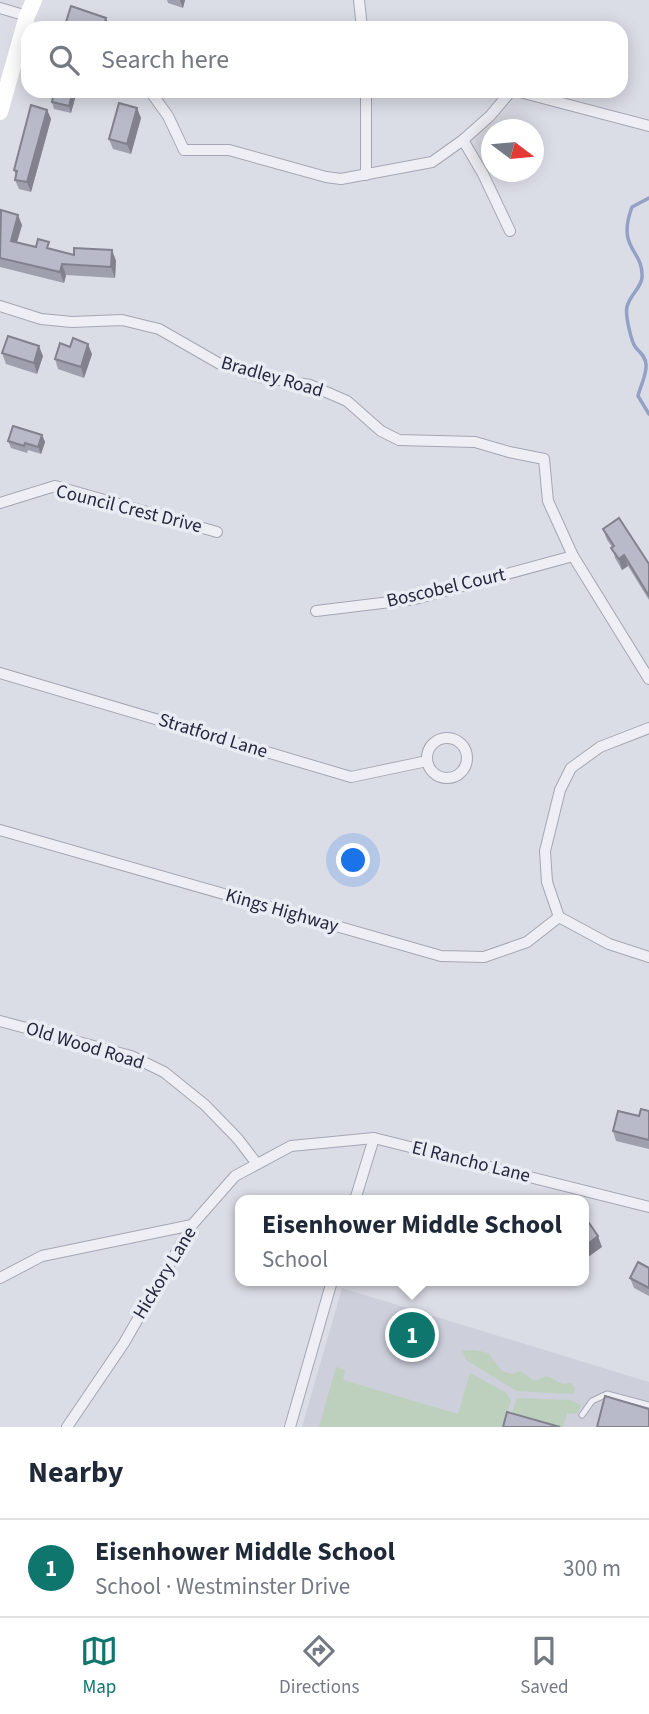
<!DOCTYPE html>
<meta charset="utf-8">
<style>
body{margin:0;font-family:"Source Sans 3",sans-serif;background:#f2f2f3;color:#1f2937}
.compass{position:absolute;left:481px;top:119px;width:63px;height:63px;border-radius:50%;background:#fff;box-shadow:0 4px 18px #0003;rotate:106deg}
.you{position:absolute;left:354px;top:861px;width:24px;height:24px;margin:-18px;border:5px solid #fff;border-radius:50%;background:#1a73e8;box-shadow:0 0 0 10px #1a73e833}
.badge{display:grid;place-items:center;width:46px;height:46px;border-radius:50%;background:#0f766e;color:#fff;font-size:23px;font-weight:700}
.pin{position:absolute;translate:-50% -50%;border:4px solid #fff;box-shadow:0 2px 7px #0006}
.popup{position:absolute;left:235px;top:1195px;width:354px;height:91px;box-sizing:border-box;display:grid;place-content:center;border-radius:14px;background:#fff;filter:drop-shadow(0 2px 5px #0005);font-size:23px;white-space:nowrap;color:#747a83}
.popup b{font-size:26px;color:#1f2937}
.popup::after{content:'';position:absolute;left:50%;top:100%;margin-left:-14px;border:14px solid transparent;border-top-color:#fff}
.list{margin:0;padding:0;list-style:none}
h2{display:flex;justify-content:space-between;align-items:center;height:91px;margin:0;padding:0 28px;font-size:30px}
h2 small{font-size:23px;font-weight:400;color:#747a83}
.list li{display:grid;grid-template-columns:46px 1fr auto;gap:21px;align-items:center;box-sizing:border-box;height:98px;padding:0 28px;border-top:2px solid #e0e1e3}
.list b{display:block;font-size:26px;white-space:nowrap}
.list p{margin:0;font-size:23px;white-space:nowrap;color:#747a83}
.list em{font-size:23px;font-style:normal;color:#747a83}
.icon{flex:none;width:38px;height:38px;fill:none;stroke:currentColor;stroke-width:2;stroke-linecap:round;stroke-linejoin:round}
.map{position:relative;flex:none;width:649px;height:1427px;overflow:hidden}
.search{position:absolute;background:#fff;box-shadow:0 4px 18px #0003;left:21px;right:21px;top:21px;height:77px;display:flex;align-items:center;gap:18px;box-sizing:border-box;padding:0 24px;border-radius:21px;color:#747a83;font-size:26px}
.sheet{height:189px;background:#fff}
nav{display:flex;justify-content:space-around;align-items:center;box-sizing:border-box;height:98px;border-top:2px solid #e0e1e3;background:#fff;font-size:19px;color:#747a83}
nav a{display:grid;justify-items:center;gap:4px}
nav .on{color:#0f766e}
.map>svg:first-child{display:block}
</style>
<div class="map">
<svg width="649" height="1427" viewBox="0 0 649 1427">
<rect width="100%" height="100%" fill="#dbdde6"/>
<path fill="#cdcfdb" d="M342,1288L649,1382V1427H302Z"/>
<g fill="#bcd0bd">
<path d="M475,1350L488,1353L502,1371L512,1374L521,1371L534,1381L547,1376L563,1384L571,1383L575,1388L573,1394L517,1391L466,1360L462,1351Z"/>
<path d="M336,1367L345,1370L343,1380L458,1414L470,1373L505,1392L511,1400L504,1427H319Z"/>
<path d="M517,1398L570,1400L581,1405L577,1414L567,1413L563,1427H527L509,1422Z"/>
</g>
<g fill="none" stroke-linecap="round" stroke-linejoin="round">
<path stroke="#95a0c7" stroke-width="3.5" d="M649,198L632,207C616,250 644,249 642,278C641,288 629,296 627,307C625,314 631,342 636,348C640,352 646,357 646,365C647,374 640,387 638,396L649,414"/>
<g stroke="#a4a6b3" stroke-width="7">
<path id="lane" d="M582,1415L592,1401L607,1394L649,1405"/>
</g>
<g stroke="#a4a6b3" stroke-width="12">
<g id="street">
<path d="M359,0L362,28"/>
<path d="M0,8L27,16"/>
<path d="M150,91L168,116L184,150H229L326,177L341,179L432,162L463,140L490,116L511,91"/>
<path d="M516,91L649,126"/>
<path d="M463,140L483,174L510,231"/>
<path d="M366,175V91"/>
<path d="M0,306L41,319L72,322L122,320L159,329L220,364L260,377L310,385L347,401L381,431L399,440L475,442L509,452L544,459L548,501L573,556L649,679"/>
<path d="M0,503L55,486L217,532"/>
<path d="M316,611L415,599L573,556"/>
<path d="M0,673L351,777L427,761"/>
<circle cx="447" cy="758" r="20"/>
<path d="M0,830L441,956L484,957L527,942L559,917"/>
<path d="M559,917L547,882L545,851L560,790L571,768L600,747L649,728"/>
<path d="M559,917L609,944L649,957"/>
<path d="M0,1021L131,1056L164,1072L205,1105L238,1139L257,1164"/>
<path d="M355,1200L374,1138"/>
<path d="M0,1278L42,1256L192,1225"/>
<path d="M67,1427L124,1343L192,1225L235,1176L291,1146L374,1138L649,1207"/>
<path d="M290,1427L332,1281"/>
</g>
</g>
<use href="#lane" stroke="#eeeef4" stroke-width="5"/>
<use href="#street" stroke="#eeeef4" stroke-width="10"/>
<path stroke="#fff" stroke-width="16" d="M0,112L27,16L34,0"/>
</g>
<g fill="#9ea0ad">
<path d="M167,0H185L183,8L168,3Z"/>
<path d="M66,22L110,28H68Z"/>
<path d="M54,91H77L71,113L54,109L52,102Z"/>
<path d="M47,110L51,119L31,192L19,189L15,180L16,176L14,170Z"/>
<path d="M141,118L131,154L113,149L109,139Z"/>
<path d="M0,212L22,225L17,243L74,255L112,250L116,261L115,278L66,275L64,283L0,267Z"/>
<path d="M2,353L43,356L37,374L6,364Z"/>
<path d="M92,354L84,378L58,369L55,359Z"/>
<path d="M42,435L45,442L41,454L28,450L27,453L11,448L8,441Z"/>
<path d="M603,529L649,564V600L628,566L622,570L615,558L612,547L607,540Z"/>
<path d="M649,1111V1149L616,1141L613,1131Z"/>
<path d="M649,1268V1296L634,1288L630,1278Z"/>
</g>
<g fill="#81828d">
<path d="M180,0H185L183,8L180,1Z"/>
<path d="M106,18L110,28H103Z"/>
<path d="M73,91H77L71,113L69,106Z"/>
<path d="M137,108L141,118L131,154L127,144Z"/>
<path d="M47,110L51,119L31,192L27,182Z"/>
<path d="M18,215L22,225L14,251L11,241Z"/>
<path d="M112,250L116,261L115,278L111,267Z"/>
<path d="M62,264L66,275L64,283L60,272Z"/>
<path d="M88,344L92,354L84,378L81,367Z"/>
<path d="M39,346L43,356L37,374L34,363Z"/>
<path d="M42,435L45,442L41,454L38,447Z"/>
<path d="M624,555L628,566L622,570L619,559Z"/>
<path d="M598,1236L602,1247L584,1260V1247Z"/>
</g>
<g fill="#b8bac9" stroke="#81828d" stroke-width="2">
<path d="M71,6L106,18L103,28H84L66,22Z"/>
<path d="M54,91H73L69,106L52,102Z"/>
<path d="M119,103L137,108L127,144L109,139Z"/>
<path d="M31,105L47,110L27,182L15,180L17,171L14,170Z"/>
<path d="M1,210L18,215L11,241L36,247L38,239L49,242L47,248L74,255V248L112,250L111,267L62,264L60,272L0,258Z"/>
<path d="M8,336L39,346L34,363L2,353Z"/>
<path d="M73,338L88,344L81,367L55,359L60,343L70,347Z"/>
<path d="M13,426L42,435L38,447L25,443L24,446L8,441Z"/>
<path d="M619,518L649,564V596L624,555L619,559L611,548L614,546L603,529Z"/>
<path d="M641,1109L649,1111V1140L613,1131L618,1111L639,1116Z"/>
<path d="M585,1217L598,1236L584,1247V1218Z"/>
<path d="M638,1262L649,1268V1288L630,1278Z"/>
<path d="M605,1396L649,1409V1427H597Z"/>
<path d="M507,1412L560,1427H503Z"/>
</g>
<g text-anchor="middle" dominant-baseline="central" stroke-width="7" stroke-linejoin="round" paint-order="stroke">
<g font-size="19" fill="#25273c" stroke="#eaecf4">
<text transform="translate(272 377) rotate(16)">Bradley Road</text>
<text transform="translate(129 509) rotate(14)">Council Crest Drive</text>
<text transform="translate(446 588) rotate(-13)">Boscobel Court</text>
<text transform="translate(213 736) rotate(17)">Stratford Lane</text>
<text transform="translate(282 911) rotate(16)">Kings Highway</text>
<text transform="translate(85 1046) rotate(17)">Old Wood Road</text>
<text transform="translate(471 1162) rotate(14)">El Rancho Lane</text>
<text transform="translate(165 1273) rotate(-59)">Hickory Lane</text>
</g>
</g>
</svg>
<svg class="compass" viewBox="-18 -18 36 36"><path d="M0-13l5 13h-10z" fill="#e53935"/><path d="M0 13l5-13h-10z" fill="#747a83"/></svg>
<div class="you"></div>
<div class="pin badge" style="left:412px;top:1335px">1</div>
<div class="popup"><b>Eisenhower Middle School</b>School</div>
<div class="search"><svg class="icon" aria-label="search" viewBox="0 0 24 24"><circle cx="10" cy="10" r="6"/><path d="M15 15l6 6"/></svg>Search here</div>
</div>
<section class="sheet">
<h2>Nearby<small></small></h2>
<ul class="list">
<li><span class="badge">1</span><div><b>Eisenhower Middle School</b><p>School · Westminster Drive</p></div><em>300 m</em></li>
</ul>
</section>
<nav>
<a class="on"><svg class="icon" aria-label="map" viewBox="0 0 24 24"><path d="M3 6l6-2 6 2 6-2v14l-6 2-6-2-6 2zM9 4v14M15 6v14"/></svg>Map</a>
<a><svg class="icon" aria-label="directions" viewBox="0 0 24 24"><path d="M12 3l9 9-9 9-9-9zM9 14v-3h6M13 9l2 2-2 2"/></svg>Directions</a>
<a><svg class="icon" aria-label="saved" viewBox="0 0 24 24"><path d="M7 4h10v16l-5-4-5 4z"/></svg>Saved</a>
</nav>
